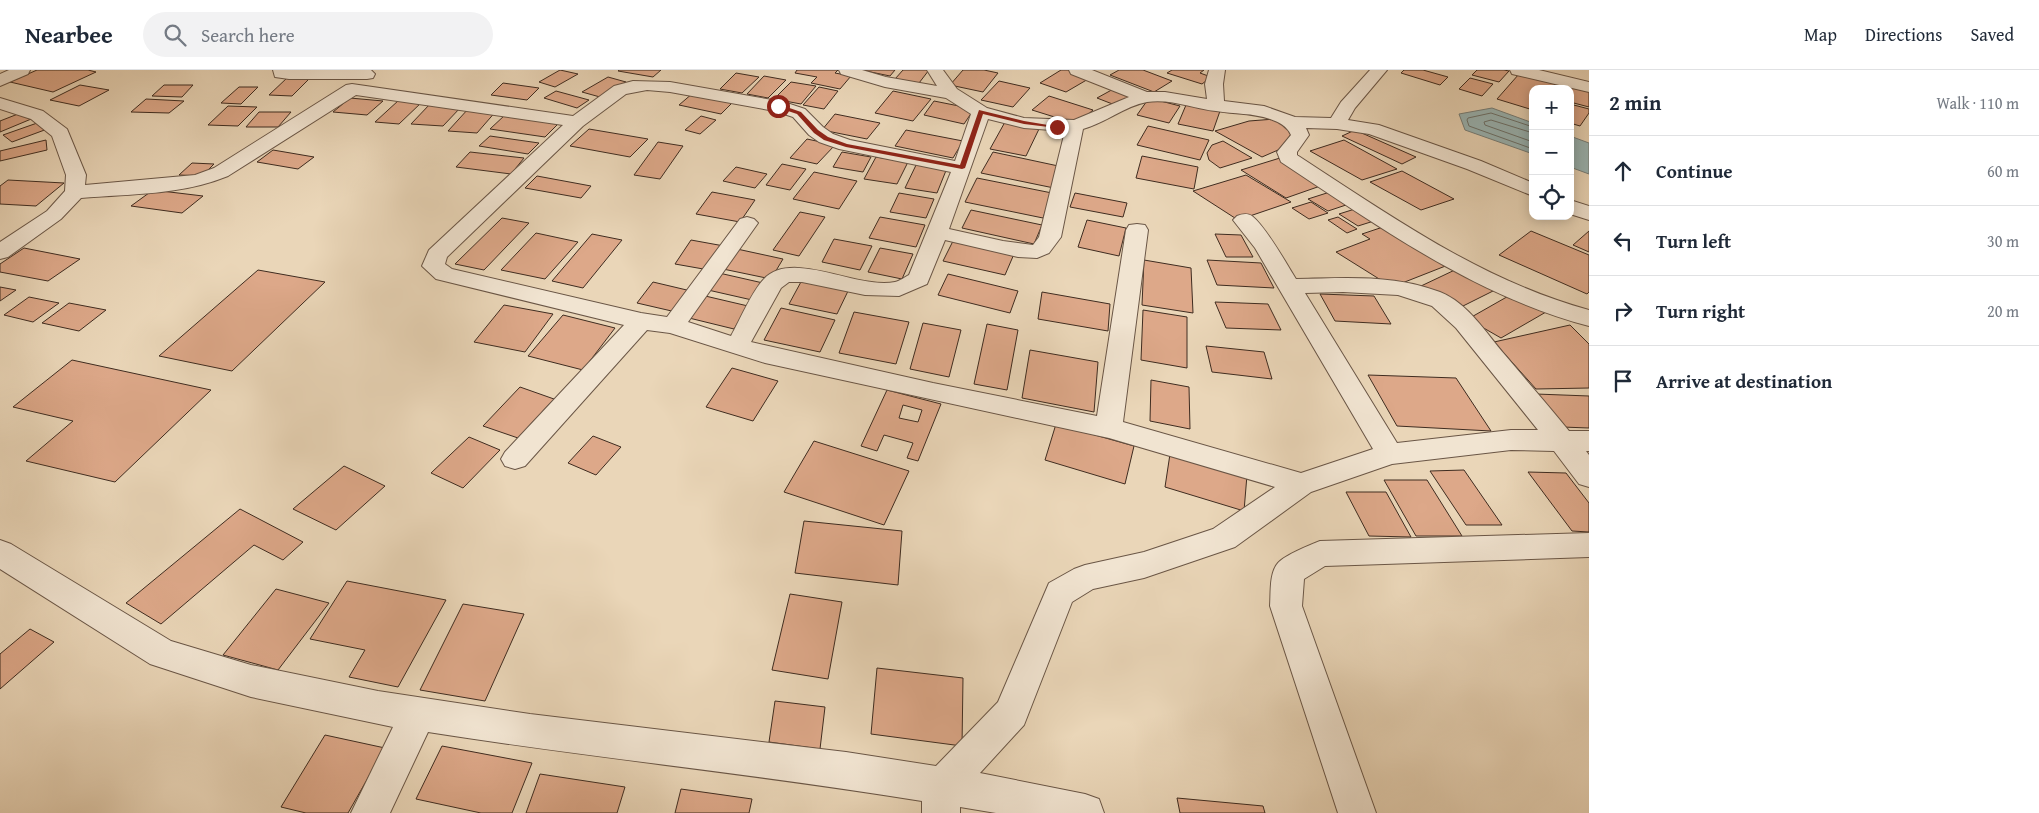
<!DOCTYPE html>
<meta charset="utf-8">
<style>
body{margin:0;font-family:"Gentium Book Plus",serif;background:#f2f2f3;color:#1f2937}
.controls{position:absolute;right:15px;top:15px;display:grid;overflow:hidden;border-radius:10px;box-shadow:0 2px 12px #0003}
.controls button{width:45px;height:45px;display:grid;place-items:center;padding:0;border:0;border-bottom:1px solid #e0e1e3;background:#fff;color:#1f2937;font:25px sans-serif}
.stop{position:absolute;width:15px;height:15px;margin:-11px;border:4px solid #8f2418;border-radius:50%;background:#fff}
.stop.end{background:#8f2418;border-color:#fff;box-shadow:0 1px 5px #0008}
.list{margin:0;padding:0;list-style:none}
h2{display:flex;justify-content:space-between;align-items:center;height:65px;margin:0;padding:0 20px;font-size:21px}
h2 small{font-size:16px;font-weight:400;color:#747a83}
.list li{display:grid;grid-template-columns:32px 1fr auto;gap:15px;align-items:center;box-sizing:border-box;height:70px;padding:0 20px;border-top:1px solid #e0e1e3}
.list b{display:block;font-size:19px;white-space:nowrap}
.list em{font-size:16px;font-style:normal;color:#747a83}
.icon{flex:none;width:28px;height:28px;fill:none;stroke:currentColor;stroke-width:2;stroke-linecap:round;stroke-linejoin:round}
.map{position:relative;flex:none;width:1589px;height:743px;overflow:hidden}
header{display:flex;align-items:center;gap:30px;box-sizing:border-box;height:70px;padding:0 25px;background:#fff;border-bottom:1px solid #e0e1e3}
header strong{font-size:24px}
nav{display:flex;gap:28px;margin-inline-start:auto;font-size:18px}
.search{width:350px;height:45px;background:#f2f2f3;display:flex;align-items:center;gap:12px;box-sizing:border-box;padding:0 18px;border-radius:28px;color:#747a83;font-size:19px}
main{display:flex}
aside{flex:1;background:#fff}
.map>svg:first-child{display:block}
</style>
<header>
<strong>Nearbee</strong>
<div class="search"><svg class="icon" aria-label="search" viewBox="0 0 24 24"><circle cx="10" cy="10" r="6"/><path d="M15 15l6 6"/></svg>Search here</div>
<nav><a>Map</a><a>Directions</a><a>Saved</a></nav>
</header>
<main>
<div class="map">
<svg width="1589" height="743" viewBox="0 0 1589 743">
<rect width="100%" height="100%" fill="#ead6b8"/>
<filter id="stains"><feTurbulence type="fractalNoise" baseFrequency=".004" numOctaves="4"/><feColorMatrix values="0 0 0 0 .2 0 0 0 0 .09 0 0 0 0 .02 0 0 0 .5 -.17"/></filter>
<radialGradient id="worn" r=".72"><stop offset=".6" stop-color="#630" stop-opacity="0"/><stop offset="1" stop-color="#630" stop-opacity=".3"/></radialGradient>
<g fill="#9ab7b7" stroke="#767f7b">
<path d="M1492,38L1533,53V84L1465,60L1459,44Z"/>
<path d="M1570,66L1589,73V104L1570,97Z"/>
</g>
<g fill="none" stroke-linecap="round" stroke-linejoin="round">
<g stroke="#6c726c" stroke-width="1">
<path d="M1533,57L1491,43L1468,48L1467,50L1469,56L1533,79"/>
<path d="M1533,63L1491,50L1484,52L1485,55L1533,72"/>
</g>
</g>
<g fill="#dda889" stroke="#3f2c20" fill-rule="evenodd">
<path d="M37,0H88L96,2L53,22L10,12Z"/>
<path d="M560,0L578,4L555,17L539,12Z"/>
<path d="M619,0H661L653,7L618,1Z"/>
<path d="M797,0H838L835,3L851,6L840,19L811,13L817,7L795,3Z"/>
<path d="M861,0H895L890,6Z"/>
<path d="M903,0H929L919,13L895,9Z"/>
<path d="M963,0H984L998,3L983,22L950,15Z"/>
<path d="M1061,0H1068L1090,8L1066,22L1040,13Z"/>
<path d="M1119,0H1143L1172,11L1154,22L1110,5Z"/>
<path d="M1172,0H1204L1200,3L1211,7L1202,14L1167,3Z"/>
<path d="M1404,0H1423L1448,7L1440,15L1401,3Z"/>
<path d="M1477,0H1504L1509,1L1499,12L1472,5Z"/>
<path d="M736,3L759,7L742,23L720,19Z"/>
<path d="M1519,4L1555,14L1551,19H1533V40L1497,29Z"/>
<path d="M764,6L786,10L768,28L747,24Z"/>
<path d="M288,7L310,8L292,26L269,25Z"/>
<path d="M608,7L626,12L600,27L582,22Z"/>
<path d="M1470,8L1493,14L1482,26L1459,19Z"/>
<path d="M999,11L1030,18L1013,37L981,30Z"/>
<path d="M791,12L816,16L801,34L774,29Z"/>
<path d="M503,13L539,18L527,30L491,25Z"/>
<path d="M80,15L109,20L79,36L50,30Z"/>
<path d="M164,15H193L182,27L152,26Z"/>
<path d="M239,17H258L241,34L221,33Z"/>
<path d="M819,17L838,21L824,39L803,35Z"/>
<path d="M1117,17L1134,24L1115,35L1097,28Z"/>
<path d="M1570,17L1589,22V37L1570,32Z"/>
<path d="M556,21L589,30L577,38L544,28Z"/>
<path d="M893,21L931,29L913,51L875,43Z"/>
<path d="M693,23L733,32L721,44L679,35Z"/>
<path d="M1049,26L1093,40L1077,54L1032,40Z"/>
<path d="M350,28L383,31L367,45L333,42Z"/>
<path d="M1149,28L1180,36L1169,53L1137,45Z"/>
<path d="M146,29L184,31L169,43L131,42Z"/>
<path d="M399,30L422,32L399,54L375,52Z"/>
<path d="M934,31L974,39L964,54L924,45Z"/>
<path d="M430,34L461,37L443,56L411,54Z"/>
<path d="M1570,34L1589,39V43L1580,56L1570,53Z"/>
<path d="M1186,35L1220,41L1213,61L1178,54Z"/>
<path d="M228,36L257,37L238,56L208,55Z"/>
<path d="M469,38L497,40L477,63L448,61Z"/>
<path d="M23,42L36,47L0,62V51Z"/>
<path d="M259,42H291L278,57H246Z"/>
<path d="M835,44L880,53L867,69L822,60Z"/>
<path d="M505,45L559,53L545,67L490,59Z"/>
<path d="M701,46L716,50L700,64L685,60Z"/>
<path d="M1275,49L1293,59L1285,77L1262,87L1215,61L1249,51Z"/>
<path d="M40,52L50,58L12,72L3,65Z"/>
<path d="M1005,52L1039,59L1026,86L990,79Z"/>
<path d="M1148,56L1209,70L1200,90L1137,75Z"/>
<path d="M589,59L648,69L630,87L570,76Z"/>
<path d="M906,60L963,71L953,88L895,76Z"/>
<path d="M1355,60L1416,87L1402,94L1342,66Z"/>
<path d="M490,66L539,73L528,84L479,76Z"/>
<path d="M807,69L835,75L817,94L790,88Z"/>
<path d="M46,70L47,80L0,91V81Z"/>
<path d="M1344,70L1397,99L1362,110L1310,81Z"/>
<path d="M1223,71L1252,88L1220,98L1209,90L1207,83L1212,75Z"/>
<path d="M658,72L683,76L660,109L634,105Z"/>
<path d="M273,80L314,87L298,99L257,92Z"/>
<path d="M470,82L524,88L511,104L456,97Z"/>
<path d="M842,82L871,87L863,102L833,97Z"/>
<path d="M993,82L1063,97L1054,118L981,103Z"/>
<path d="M1142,86L1198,97L1194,119L1136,108Z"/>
<path d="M876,87L908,92L897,114L864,109Z"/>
<path d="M1280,88L1326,114L1286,128L1241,100Z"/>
<path d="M192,93L214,94L202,106L179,105Z"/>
<path d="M917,93L947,98L937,123L905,118Z"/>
<path d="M782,94L806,99L790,120L766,115Z"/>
<path d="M736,97L767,104L755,118L723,111Z"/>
<path d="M1402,101L1454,129L1421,140L1370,112Z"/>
<path d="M814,102L857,111L839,139L793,129Z"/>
<path d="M1246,105L1291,132L1238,150L1193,121Z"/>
<path d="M537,106L591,116L581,128L525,118Z"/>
<path d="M977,108L1052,123L1043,148L965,132Z"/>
<path d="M8,110L64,113L36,136L0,134V116Z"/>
<path d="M153,120L203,126L182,143L131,136Z"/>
<path d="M1333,121L1352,133L1328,141L1308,129Z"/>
<path d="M712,122L755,130L740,152L696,144Z"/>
<path d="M899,123L934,129L926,148L890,142Z"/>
<path d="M1075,123L1127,133L1123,147L1070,137Z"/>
<path d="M1311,132L1328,143L1309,149L1292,138Z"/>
<path d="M1358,138L1377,150L1358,156L1339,144Z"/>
<path d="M971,140L1042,155L1034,174L962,158Z"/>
<path d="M800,142L825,147L799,186L773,180Z"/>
<path d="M880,147L925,155L916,177L869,168Z"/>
<path d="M1338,147L1357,159L1347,163L1328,150Z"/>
<path d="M502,148L529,153L484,200L455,194Z"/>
<path d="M1087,150L1126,158L1119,186L1078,177Z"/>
<path d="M1383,157L1448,195L1392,217L1336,182L1370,169L1362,164Z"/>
<path d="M1531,161L1589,185V222L1587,224L1499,185Z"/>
<path d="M1589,161V182L1573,175Z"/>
<path d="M536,163L578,172L545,209L501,200Z"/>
<path d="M592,164L622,170L583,218L552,211Z"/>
<path d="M1215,164L1241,165L1253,187H1226Z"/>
<path d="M834,169L872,176L860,200L822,192Z"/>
<path d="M691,170L724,176L709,200L675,194Z"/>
<path d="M953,171L1014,184L1005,205L943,191Z"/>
<path d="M24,178L80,189L48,211L0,202V194Z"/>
<path d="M880,178L913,184L902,209L868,202Z"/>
<path d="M737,179L783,189L771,209L723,199Z"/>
<path d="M1144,190L1191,198L1193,243L1142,235Z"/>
<path d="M1207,190L1261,193L1274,218L1217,215Z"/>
<path d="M1459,198L1497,219L1459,238L1421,216Z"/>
<path d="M258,200L325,212L232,301L159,286Z"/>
<path d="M719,203L763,213L752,230L708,220Z"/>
<path d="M948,204L1018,221L1010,243L938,225Z"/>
<path d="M802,210L849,219L837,244L789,234Z"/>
<path d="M653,212L691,221L676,242L637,233Z"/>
<path d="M0,217L16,220L0,231Z"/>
<path d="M1042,222L1110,234L1108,261L1038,249Z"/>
<path d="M1320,224L1374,226L1391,254L1335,251Z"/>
<path d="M1512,224L1546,242L1501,268L1468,249Z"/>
<path d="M701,225L748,236L734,259L685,247Z"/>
<path d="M29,227L59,233L33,252L4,245Z"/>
<path d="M1215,232L1268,234L1281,260L1226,258Z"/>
<path d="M69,233L106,240L79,261L42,253Z"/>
<path d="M504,235L553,244L525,282L474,272Z"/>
<path d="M781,238L835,250L820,282L764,270Z"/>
<path d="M1143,240L1187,247V298L1141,290Z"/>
<path d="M854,242L909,252L896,294L839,283Z"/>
<path d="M563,245L615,258L583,300L528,286Z"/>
<path d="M923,253L961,260L949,307L910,299Z"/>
<path d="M987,254L1018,260L1007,320L974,314Z"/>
<path d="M1570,255L1589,274V318L1536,319L1494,272Z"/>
<path d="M1206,276L1264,282L1272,309L1212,302Z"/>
<path d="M1030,280L1098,292L1094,342L1022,328Z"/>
<path d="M72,290L211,320L115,412L26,391L73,351L13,337Z"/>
<path d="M732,298L778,311L753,351L706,337Z"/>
<path d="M1368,305L1456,308L1491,361L1397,356Z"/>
<path d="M1151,310L1189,317L1190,359L1150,351Z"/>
<path d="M520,317L554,329L518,368L483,356Z"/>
<path d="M887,320L941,334L918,391L907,388L913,373L884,365L877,381L861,376ZM903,335L922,340L918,352L899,348Z"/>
<path d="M1536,324L1589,326V358L1562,357Z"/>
<path d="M1056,354L1134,376L1125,414L1045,390Z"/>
<path d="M593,366L621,377L596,405L568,393Z"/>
<path d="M469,367L500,380L463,418L431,403Z"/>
<path d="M814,371L909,401L884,455L784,422Z"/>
<path d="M1170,384L1247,405L1244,441L1165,417Z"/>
<path d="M344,396L385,416L336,460L293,439Z"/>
<path d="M1464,400L1502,455H1466L1430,401Z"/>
<path d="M1528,402L1566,403L1589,433V462L1572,461Z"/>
<path d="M1384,410H1427L1462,466H1416Z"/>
<path d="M1346,422H1386L1411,467L1369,466Z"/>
<path d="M240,439L303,472L283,490L254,475L161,554L126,533Z"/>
<path d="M804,451L902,461L898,515L795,503Z"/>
<path d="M347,511L446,530L398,617L349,607L365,580L310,569Z"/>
<path d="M276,519L329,533L278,600L223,585Z"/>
<path d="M790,524L842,532L828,609L772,600Z"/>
<path d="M463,534L524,544L485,631L420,620Z"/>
<path d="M30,559L54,572L0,619V584Z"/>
<path d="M877,598L963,608L962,676L871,664Z"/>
<path d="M775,631L825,637L820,679L769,672Z"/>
<path d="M325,665L385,678L348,743H306L281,737Z"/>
<path d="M442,676L532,693L512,743H481L416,729Z"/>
<path d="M540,704L625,717L617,743H526Z"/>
<path d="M681,719L752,729L749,743H675Z"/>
<path d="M1177,728L1263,736L1265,743H1180Z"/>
</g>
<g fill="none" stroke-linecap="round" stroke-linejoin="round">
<g stroke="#6a5646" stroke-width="2">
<g id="minor">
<path d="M9,0H30L28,4L0,16V4Z"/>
<path d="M273,0H371L375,4L373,8L367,9H289L275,7Z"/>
<path d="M839,0H862L886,7L937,16L927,0H943L957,19L987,38L1024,48L1074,50L1129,27L1071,4L1069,0H1092L1147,22H1165L1207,29L1205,14L1209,0H1225L1223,14L1224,31L1264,36L1295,47L1331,48L1341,32L1370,0H1387L1355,38L1348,50L1379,55L1481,91L1533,113V126L1467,99L1369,64L1337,59L1306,58L1309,65L1297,82V85C1389,145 1482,211 1589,240V256C1475,226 1378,156 1281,92L1277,82L1291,65C1287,56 1279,52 1270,49C1253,43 1234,44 1216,41C1195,39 1170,28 1147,32C1125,36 1105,53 1083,59L1061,167L1049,183L1037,188L1018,187L945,170L927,214L899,226L865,225L802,212H789L781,218L751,272L933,313L1097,346L1126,160L1129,155L1137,154L1145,155L1148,160L1123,352L1301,403L1373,379L1255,178L1233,150L1237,146C1242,144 1247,143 1252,146C1266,157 1286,193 1296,209C1344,208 1394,204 1440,222C1468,233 1486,263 1505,285C1526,310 1548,335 1569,361H1589V381H1586L1589,385V417L1579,414L1554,381L1511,380L1392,394L1311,422L1235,477L1144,508L1093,519L1072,532L1024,655L980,703L1085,724L1099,729L1104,743H996L960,737V743H922V731C758,704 592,688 428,662L390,743H351L393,657L251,627L150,594L0,499V470L11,474L171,571L251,595L378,621L530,644L846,682L936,696L998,632L1049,513L1074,499L1085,495L1144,482L1213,459L1275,417L1109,368L765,293L670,263L647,260L525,396L515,399L505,396L501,389L505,382L624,255L436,209L422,196L429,180L563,55L356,25L228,106C182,125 130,124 81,128L61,149L8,187L0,189V172L47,141L65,121L66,105L52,66L31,49L0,39V28L43,41L67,59L86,105L85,115L195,105L214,98L346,15L352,14L573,46L614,16L633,11L670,12L784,32L805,39L823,57L833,64L850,70L955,91L971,44L946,28L885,17L841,4ZM647,20L670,22L775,41L793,47L809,65L819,72L839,79L951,102L909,205C905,207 900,211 895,212C858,220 792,179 764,209C752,221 740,250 731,266L688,252L758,153L754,149L747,147L740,149L667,247L641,243L452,199L445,194L447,187L583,56L626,24ZM988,49L1024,58L1065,61L1039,167L1033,175L1003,171L949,159ZM1343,222L1398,225L1432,236L1456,258L1538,360H1511L1397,373L1305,223Z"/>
<path d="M1510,0H1539L1589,12V22L1512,4Z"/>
<path d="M1570,130L1589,136V150L1570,144Z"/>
<path d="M1589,463V487L1325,496L1304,509L1302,536L1376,743H1338L1270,536C1271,524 1269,503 1278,493C1285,485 1310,475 1320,471Z"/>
</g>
</g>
<use href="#minor" fill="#f1e4d1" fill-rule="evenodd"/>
</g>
<path fill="#8f2418" d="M778,34L801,42L818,60L828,67L847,74L960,95L979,40L1024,51L1060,57L1057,58L1024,54L983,44L965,98L962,99L846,77L824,70L814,63L797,44L776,37Z"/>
<rect width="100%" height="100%" filter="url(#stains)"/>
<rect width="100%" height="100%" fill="url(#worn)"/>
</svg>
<div class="controls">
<button>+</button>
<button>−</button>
<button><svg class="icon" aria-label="locate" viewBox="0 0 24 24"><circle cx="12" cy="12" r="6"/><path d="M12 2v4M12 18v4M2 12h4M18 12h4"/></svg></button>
</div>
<div class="stop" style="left:778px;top:36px"></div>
<div class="stop end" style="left:1057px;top:57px"></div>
</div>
<aside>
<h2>2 min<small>Walk · 110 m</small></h2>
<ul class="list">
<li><svg class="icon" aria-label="ahead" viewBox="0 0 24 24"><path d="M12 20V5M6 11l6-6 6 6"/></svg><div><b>Continue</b></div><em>60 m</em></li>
<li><svg class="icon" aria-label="left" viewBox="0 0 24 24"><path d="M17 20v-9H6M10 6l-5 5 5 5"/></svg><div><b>Turn left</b></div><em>30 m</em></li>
<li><svg class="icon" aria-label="right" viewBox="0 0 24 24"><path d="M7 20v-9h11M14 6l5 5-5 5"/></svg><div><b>Turn right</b></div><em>20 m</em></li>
<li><svg class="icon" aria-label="arrive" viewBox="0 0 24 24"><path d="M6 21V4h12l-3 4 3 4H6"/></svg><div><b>Arrive at destination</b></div></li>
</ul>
</aside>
</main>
